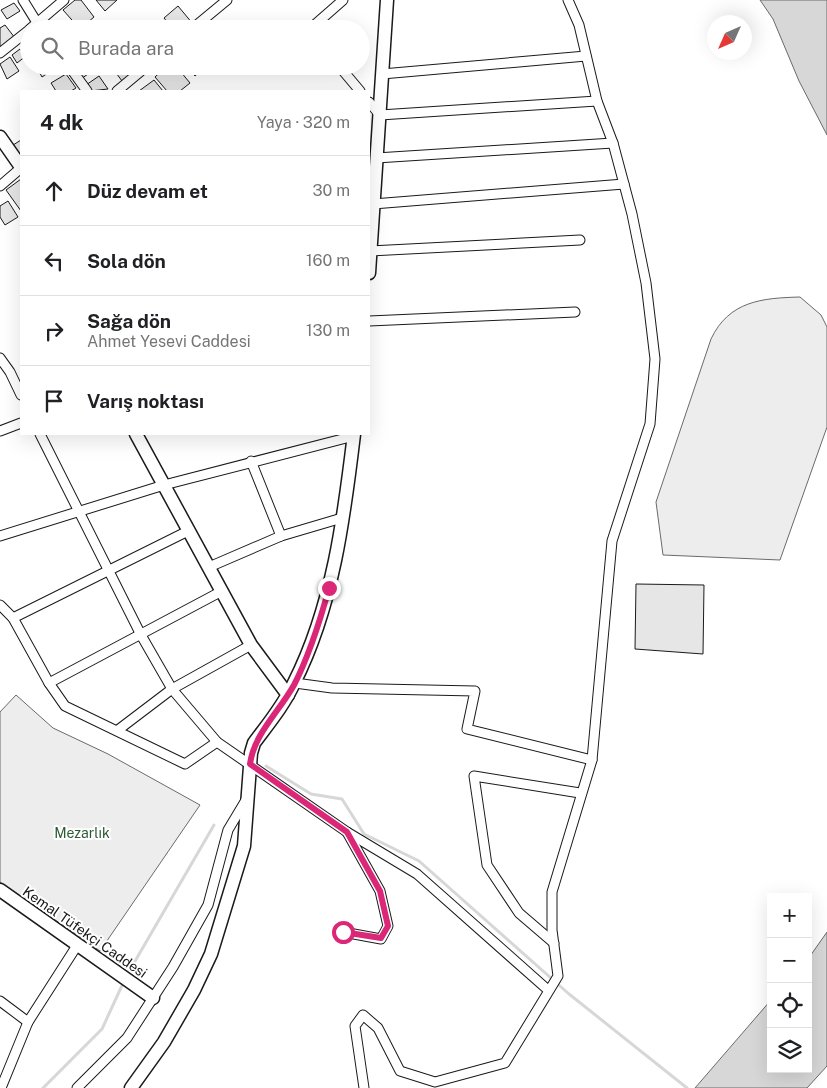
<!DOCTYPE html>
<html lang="tr">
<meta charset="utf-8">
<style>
body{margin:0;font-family:"Public Sans",sans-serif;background:#f2f2f2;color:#202124}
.controls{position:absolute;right:15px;bottom:15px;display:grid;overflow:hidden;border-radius:0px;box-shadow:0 5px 20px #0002}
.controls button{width:45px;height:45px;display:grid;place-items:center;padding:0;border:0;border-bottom:1px solid #e0e0e0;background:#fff;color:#202124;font:25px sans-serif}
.compass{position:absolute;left:707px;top:15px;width:45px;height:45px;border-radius:50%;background:#fff;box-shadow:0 5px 20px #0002;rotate:225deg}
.stop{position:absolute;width:15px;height:15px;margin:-11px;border:4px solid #db2777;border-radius:50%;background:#fff}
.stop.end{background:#db2777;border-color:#fff;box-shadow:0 1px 5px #0008}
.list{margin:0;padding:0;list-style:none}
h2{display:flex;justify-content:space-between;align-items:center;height:65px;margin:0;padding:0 20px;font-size:21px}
h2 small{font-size:16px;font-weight:400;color:#757577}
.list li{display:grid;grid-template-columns:32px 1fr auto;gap:15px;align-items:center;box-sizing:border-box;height:70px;padding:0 20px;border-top:1px solid #e0e0e0}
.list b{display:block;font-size:19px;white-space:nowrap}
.list p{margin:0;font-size:16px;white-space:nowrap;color:#757577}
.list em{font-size:16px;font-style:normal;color:#757577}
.icon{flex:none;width:28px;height:28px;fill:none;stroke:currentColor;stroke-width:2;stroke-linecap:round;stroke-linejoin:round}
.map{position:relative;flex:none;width:827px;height:1088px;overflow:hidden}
.search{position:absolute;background:#fff;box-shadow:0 5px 20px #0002;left:20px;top:20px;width:350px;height:55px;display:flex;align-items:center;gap:12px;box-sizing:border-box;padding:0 18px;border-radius:28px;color:#757577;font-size:19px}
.panel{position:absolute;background:#fff;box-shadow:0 5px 20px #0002;left:20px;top:90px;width:350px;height:345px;border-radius:0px}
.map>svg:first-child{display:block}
</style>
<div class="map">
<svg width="827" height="1088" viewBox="0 0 827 1088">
<rect width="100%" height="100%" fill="#fff"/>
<g fill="#ededed" stroke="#6a6a6a">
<path d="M800,297L821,315L827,327V427L780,560L663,555L656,502L711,339C729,301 762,298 800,297Z"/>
<path d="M16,695L53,728L108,754L200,805L100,951L0,882V712Z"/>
</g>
<g fill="#d7d7d7" stroke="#6a6a6a">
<path d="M760,0H827V135L799,81L773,19Z"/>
<path d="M827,932V1066L807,1088H695L771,1000V1069H808V959Z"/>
</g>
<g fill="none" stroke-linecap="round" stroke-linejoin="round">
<g stroke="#d7d7d7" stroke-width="3">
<path d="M266,766L311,794L342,799L364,834L419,861L569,994L687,1088"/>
<path d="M127,975L214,825"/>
<path d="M43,1088L102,1029L124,981"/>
</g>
</g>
<g fill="#e6e6e6" stroke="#1a1a1a">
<path d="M75,0H81L94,17L80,29L63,10Z"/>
<path d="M96,0H117L105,11Z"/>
<path d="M14,3L20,11L7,19L1,10Z"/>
<path d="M178,6L193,24L187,29H173L164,18Z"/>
<path d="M5,25L15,38L0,49V28Z"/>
<path d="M29,40V54L22,45Z"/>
<path d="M20,49L26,56L17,63L12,55Z"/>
<path d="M10,57L19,71L7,79L0,64Z"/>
<path d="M36,66H57V67L42,77Z"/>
<path d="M72,66H93L95,69L81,79Z"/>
<path d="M111,66H135L138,69L122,81Z"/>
<path d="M167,66H176L190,83L180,91H167L155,77Z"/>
<path d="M187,66H206L195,76Z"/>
<path d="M66,74L76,88L71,91H56L51,83Z"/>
<path d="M99,76L108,89L90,91L86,85Z"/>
<path d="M154,80L163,91H139Z"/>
<path d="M21,140V157L10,147Z"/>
<path d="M21,179V211L6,190Z"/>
<path d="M8,201L18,217L5,225L0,217V206Z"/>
<path d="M636,584L704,585L703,654L635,649Z"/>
</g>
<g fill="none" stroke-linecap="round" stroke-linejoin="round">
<g stroke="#1a1a1a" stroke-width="11">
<g id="street">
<path d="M23,0L41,29"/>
<path d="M30,29L64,0"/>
<path d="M192,29L227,0"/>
<path d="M310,29L343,0"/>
<path d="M0,53L29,30"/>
<path d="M69,66L87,91"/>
<path d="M339,66L360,91"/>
<path d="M382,74L586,56"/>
<path d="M117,91L147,66"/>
<path d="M369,102L380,115L597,101"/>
<path d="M376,158L613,143"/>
<path d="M0,186L21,168"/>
<path d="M373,204L624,184"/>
<path d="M370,251L580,240"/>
<path d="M369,321L575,312"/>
<path d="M0,358L10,372L21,395"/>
<path d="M0,431L21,423"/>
<path d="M40,434L141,635L172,689L217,742L347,832L417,874L548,990"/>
<path d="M251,461L281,536"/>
<path d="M0,536L164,485L354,436"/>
<path d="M209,567L281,536L342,518"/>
<path d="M0,605L13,618L49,683L65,706L185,764L217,742"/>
<path d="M13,618L188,531"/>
<path d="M49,683L222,591"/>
<path d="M295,683L332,688L475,691L467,729L592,760"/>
<path d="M118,730L172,689L251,645"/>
<path d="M343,932L381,939L388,926L380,891L347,832"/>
<path d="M554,943L519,913L487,865L474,776L580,793"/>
<path d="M0,1001L28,1022"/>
<path d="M1,1088L28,1022L78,944"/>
<path d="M77,1088L127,1038L173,967L208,905L228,830L246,800"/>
<path d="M364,1088L355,1026L363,1015L378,1028L400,1071L435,1082L505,1063L558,976L552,930V892L592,760L612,541L650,424L655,359L646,283L632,214L613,143L597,101L579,25L568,0"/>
</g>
</g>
<g stroke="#1a1a1a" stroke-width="15">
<g id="secondary">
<path d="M0,137L21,167"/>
<path d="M369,273L387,0"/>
<path d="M136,434L251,645L288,695"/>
<path d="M0,890L153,998"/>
<path d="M131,1088L164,1042L194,990L211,954L244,846L251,753L254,743C268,724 284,705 294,683C333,606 344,518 354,434"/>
</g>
</g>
<use href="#street" stroke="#fff" stroke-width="9"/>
<use href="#secondary" stroke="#fff" stroke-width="12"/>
</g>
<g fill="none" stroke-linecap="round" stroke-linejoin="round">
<path stroke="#db2777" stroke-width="6" d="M329,588C320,621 310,654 294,685C279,712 254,734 250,764L347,832L380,891L388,926L381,938L343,932"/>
</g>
<g text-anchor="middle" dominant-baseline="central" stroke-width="4" stroke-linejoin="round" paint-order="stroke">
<g font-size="14" fill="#2b5a34" stroke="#fff">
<text x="82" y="833">Mezarlık</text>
</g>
<g font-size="14" fill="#1a1a1a" stroke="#fff">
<text transform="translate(85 932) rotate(35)">Kemal Tüfekçi Caddesi</text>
</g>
</g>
</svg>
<div class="controls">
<button>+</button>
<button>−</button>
<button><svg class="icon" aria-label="locate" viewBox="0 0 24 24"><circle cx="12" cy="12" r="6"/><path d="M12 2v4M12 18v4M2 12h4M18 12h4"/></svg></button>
<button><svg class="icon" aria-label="layers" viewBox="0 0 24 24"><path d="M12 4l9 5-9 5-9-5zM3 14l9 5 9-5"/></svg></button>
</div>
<svg class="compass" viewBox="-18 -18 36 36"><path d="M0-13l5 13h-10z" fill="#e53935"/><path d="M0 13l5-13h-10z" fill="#757577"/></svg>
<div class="stop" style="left:343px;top:932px"></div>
<div class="stop end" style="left:329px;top:588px"></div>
<div class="search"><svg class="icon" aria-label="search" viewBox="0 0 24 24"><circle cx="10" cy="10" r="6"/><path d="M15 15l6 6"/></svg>Burada ara</div>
<section class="panel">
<h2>4 dk<small>Yaya · 320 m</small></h2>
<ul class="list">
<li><svg class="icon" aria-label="ahead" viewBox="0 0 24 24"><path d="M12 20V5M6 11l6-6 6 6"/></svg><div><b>Düz devam et</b></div><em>30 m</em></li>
<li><svg class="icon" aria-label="left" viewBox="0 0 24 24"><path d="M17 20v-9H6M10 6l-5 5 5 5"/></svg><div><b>Sola dön</b></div><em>160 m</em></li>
<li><svg class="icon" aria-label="right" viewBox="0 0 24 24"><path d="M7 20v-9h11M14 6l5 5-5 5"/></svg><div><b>Sağa dön</b><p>Ahmet Yesevi Caddesi</p></div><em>130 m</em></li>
<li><svg class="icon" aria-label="arrive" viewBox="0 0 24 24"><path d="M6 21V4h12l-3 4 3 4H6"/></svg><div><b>Varış noktası</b></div></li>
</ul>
</section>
</div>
